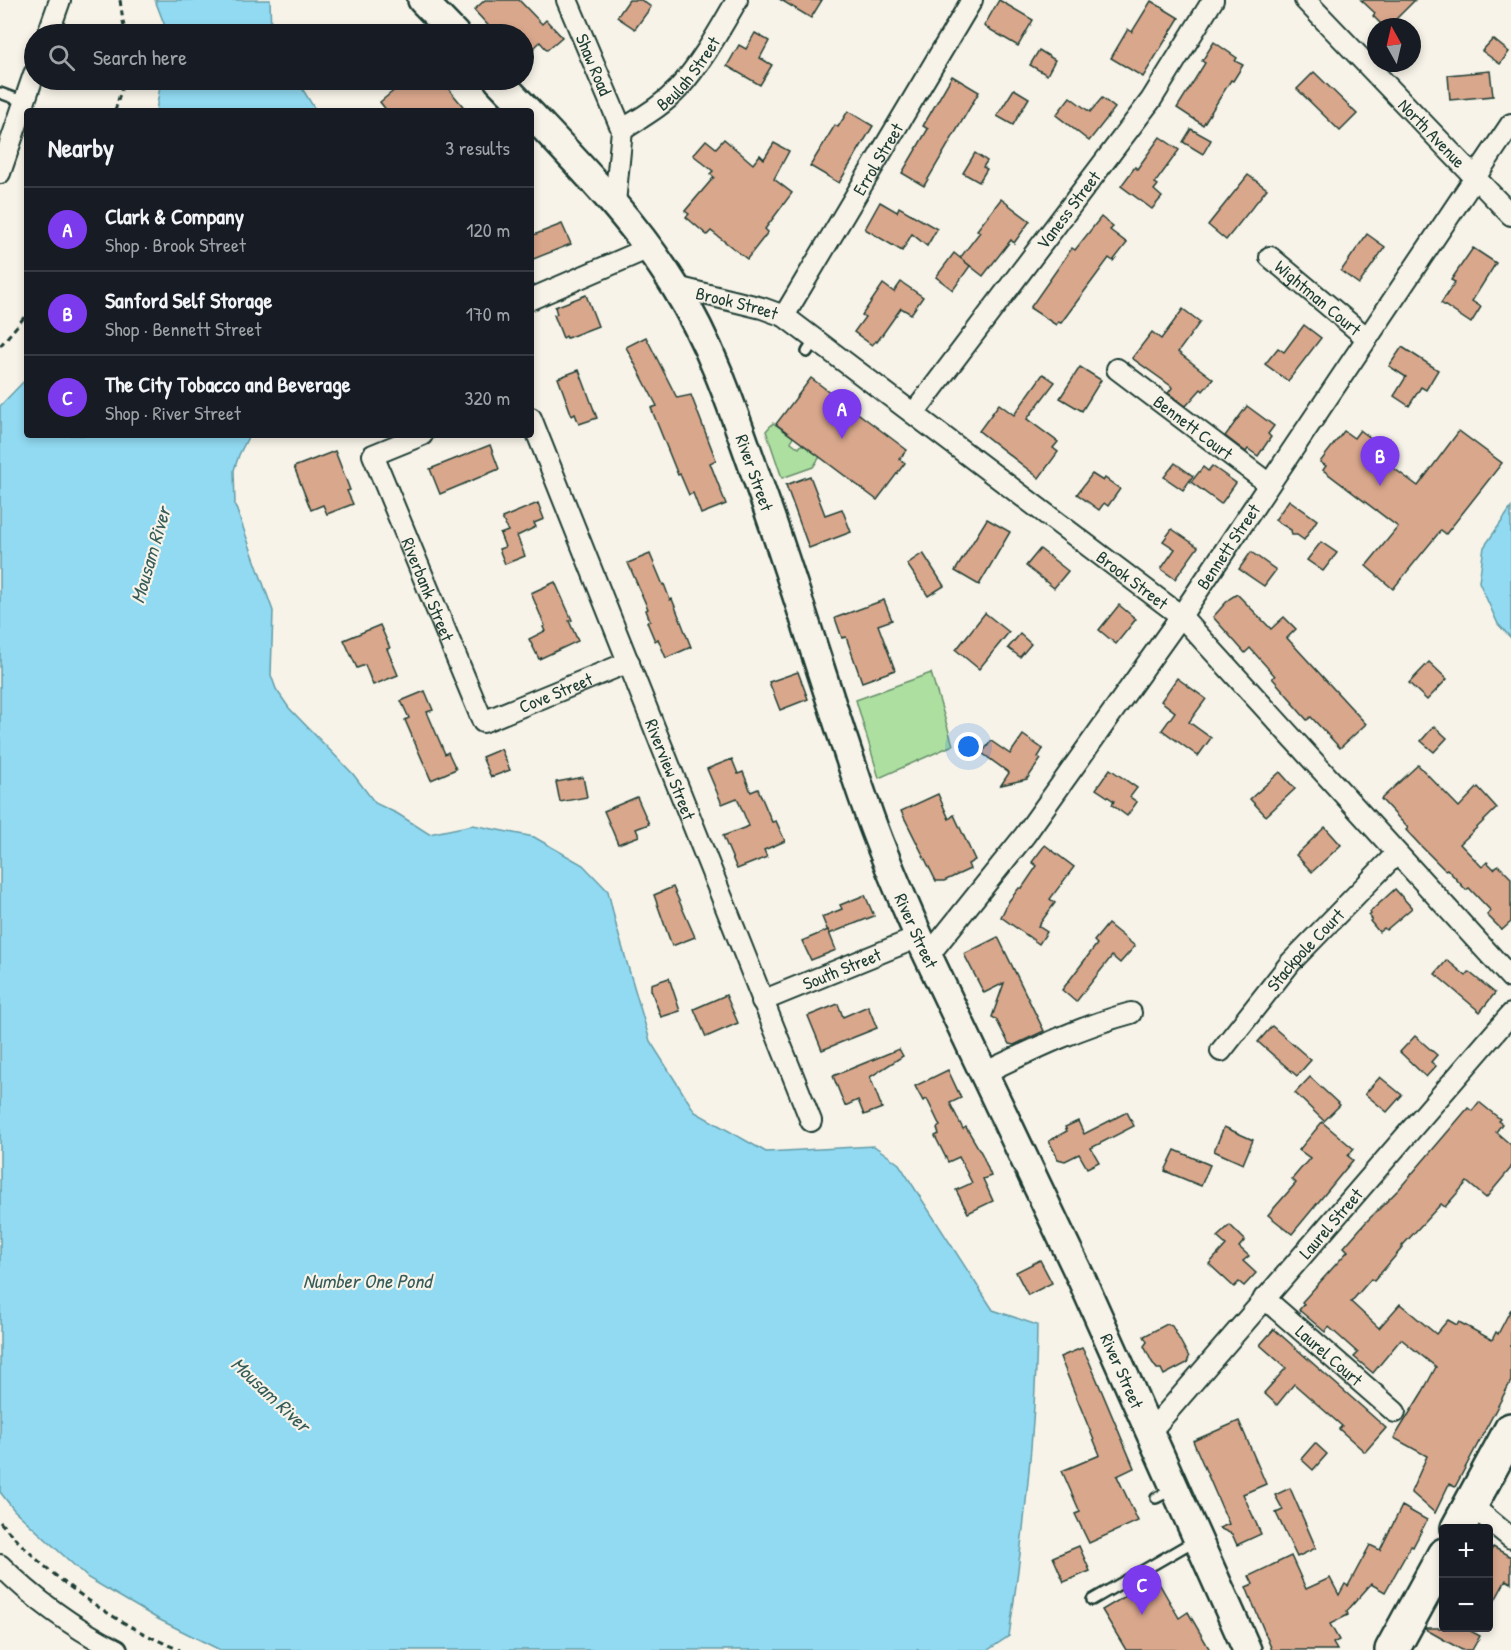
<!DOCTYPE html>
<meta charset="utf-8">
<style>
body{margin:0;font-family:"Patrick Hand",sans-serif;background:#242831;color:#f1f3f6}
.controls{position:absolute;right:18px;bottom:18px;display:grid;overflow:hidden;border-radius:6px;box-shadow:0 3px 9px #0003}
.controls button{width:54px;height:54px;display:grid;place-items:center;padding:0;border:0;border-bottom:2px solid #363941;background:#171b24;color:#f1f3f6;font:30px sans-serif}
.compass{position:absolute;left:1367px;top:18px;width:54px;height:54px;border-radius:50%;background:#171b24;box-shadow:0 3px 9px #0003;rotate:352deg}
.you{position:absolute;left:969px;top:747px;width:21px;height:21px;margin:-15px;border:4px solid #fff;border-radius:50%;background:#1a73e8;box-shadow:0 0 0 9px #1a73e833}
.badge{display:grid;place-items:center;width:39px;height:39px;border-radius:50%;background:#7c3aed;color:#fff;font-size:20px;font-weight:700}
.pin{position:absolute;translate:-50% -50px;filter:drop-shadow(0 2px 3px #0008)}
.pin::after{content:'';position:absolute;top:32px;width:21px;height:18px;background:inherit;clip-path:polygon(0 0,100% 0,50% 100%)}
.list{margin:0;padding:0;list-style:none}
h2{display:flex;justify-content:space-between;align-items:center;height:78px;margin:0;padding:0 24px;font-size:26px}
h2 small{font-size:20px;font-weight:400;color:#9ea1a6}
.list li{display:grid;grid-template-columns:39px 1fr auto;gap:18px;align-items:center;box-sizing:border-box;height:84px;padding:0 24px;border-top:2px solid #363941}
.list b{display:block;font-size:22px;white-space:nowrap}
.list p{margin:0;font-size:20px;white-space:nowrap;color:#9ea1a6}
.list em{font-size:20px;font-style:normal;color:#9ea1a6}
.icon{flex:none;width:33px;height:33px;fill:none;stroke:currentColor;stroke-width:2;stroke-linecap:round;stroke-linejoin:round}
.map{position:relative;flex:none;width:1511px;height:1650px;overflow:hidden}
.search{position:absolute;background:#171b24;box-shadow:0 3px 9px #0003;left:24px;top:24px;width:510px;height:66px;display:flex;align-items:center;gap:15px;box-sizing:border-box;padding:0 21px;border-radius:33px;color:#9ea1a6;font-size:22px}
.panel{position:absolute;background:#171b24;box-shadow:0 3px 9px #0003;left:24px;top:108px;width:510px;height:330px;border-radius:6px}
.map>svg:first-child{display:block}
</style>
<div class="map">
<svg width="1511" height="1650" viewBox="0 0 1511 1650">
<rect width="100%" height="100%" fill="#f7f3e8"/>
<filter id="ink" filterUnits="userSpaceOnUse"><feTurbulence type="fractalNoise" baseFrequency=".0167" numOctaves="2"/><feDisplacementMap in="SourceGraphic" scale="12" xChannelSelector="R" yChannelSelector="G"/><feConvolveMatrix kernelMatrix="1 2 1 2 8 2 1 2 1" color-interpolation-filters="sRGB"/></filter>
<g filter="url(#ink)">
<g fill="#addfa0" stroke="#668e6a" stroke-width="1.5">
<path d="M773,423L793,437L791,442L799,448L802,444L820,457L813,467L782,478L766,431Z"/>
<path d="M931,673L953,745L879,778L856,700Z"/>
</g>
<g fill="#91daf2" stroke="#639ba6" stroke-width="1.5">
<path d="M155,0H270L271,34H168Z"/>
<path d="M161,80H297L316,111H156Z"/>
<path d="M27,378V435H249L239,455L234,470L235,505L273,611L271,675L276,689L289,708L353,774L375,803L398,814L429,834L473,825L534,837L583,865L608,891L617,929L650,1041L695,1112L766,1152L874,1146L899,1164L993,1310L1037,1325C1036,1429 1024,1533 1009,1636L988,1650H220L158,1619L88,1578L14,1510L0,1492V406Z"/>
<path d="M1511,508V638L1498,624L1479,582L1484,547Z"/>
</g>
<g fill="#d9a78c" stroke="#1f3d34" stroke-width="1.5">
<path d="M485,0H519L542,24L546,20L562,37L547,50L540,42L524,58V34H496L474,10Z"/>
<path d="M629,0H641L651,7L635,29L617,17Z"/>
<path d="M781,0H822L811,18Z"/>
<path d="M999,0L1033,20L1018,46L984,26Z"/>
<path d="M1361,0H1415L1388,27H1384L1373,16L1375,13Z"/>
<path d="M1151,1L1179,18L1143,77L1111,58L1128,29L1132,32Z"/>
<path d="M755,33L769,41L760,58L772,65L760,85L727,66L739,45L746,49Z"/>
<path d="M1493,39L1509,52L1500,64L1482,51Z"/>
<path d="M1214,42L1237,58L1235,61L1243,65L1233,81L1231,80L1203,125L1177,108L1205,63L1202,61Z"/>
<path d="M1039,50L1055,60L1047,75L1030,65Z"/>
<path d="M1490,71L1493,96L1450,100L1448,75Z"/>
<path d="M1314,72L1357,114L1340,131L1297,89Z"/>
<path d="M952,76L979,92L924,186L902,173L928,129L923,126Z"/>
<path d="M407,80H441L467,111H387L380,102Z"/>
<path d="M1014,89L1029,98L1013,125L997,116Z"/>
<path d="M1070,97L1090,112L1102,98L1115,108L1089,141L1056,115Z"/>
<path d="M848,111L873,126L839,183L810,166L835,125L838,127Z"/>
<path d="M1191,129L1211,140L1203,154L1183,142Z"/>
<path d="M1160,137L1179,150L1155,183L1158,185L1154,190L1162,197L1152,209L1121,186L1135,167L1137,169Z"/>
<path d="M724,139L753,164L760,155L764,159L774,143L789,151L774,179L792,193L765,229L768,232L747,259L711,231L707,235L686,217L689,214L685,211L714,177L710,174L713,171L693,155L706,140L716,148Z"/>
<path d="M975,153L987,161L983,167L987,169L979,182L963,173Z"/>
<path d="M1248,175L1267,189L1226,240L1208,225Z"/>
<path d="M1001,199L1030,221L1014,243L1011,240L983,276L960,258L980,232L977,230Z"/>
<path d="M880,202L897,212L899,207L937,229L927,246L912,234L902,251L865,229Z"/>
<path d="M1101,217L1113,227L1110,230L1127,243L1113,261L1109,258L1061,323L1058,322L1056,325L1030,308L1072,248L1075,250Z"/>
<path d="M562,224L571,244L531,260V236Z"/>
<path d="M1367,234L1385,247L1359,284L1341,271Z"/>
<path d="M1473,248L1496,263L1472,301L1481,307L1471,323L1441,303L1455,282L1451,280Z"/>
<path d="M954,253L970,266L953,290L936,277Z"/>
<path d="M901,282L923,297L911,314L901,308L877,342L876,341L872,345L854,332L865,317L862,315L883,284L894,292Z"/>
<path d="M586,295L598,326L567,338L566,336L563,338L554,315L557,314L555,307Z"/>
<path d="M1183,309L1200,322L1178,352L1213,379L1203,391L1201,389L1186,406L1168,393L1172,388L1171,386L1132,358L1152,332L1161,339Z"/>
<path d="M1304,325L1321,338L1288,381L1265,364L1278,348L1284,352Z"/>
<path d="M646,337L677,398L691,395L716,460L710,463L726,504L701,514L693,493L689,495L680,474L678,475L651,408L657,406L626,347Z"/>
<path d="M1402,347L1438,370L1426,390L1421,387L1409,406L1394,396L1406,377L1389,366Z"/>
<path d="M1080,367L1101,380L1082,411L1060,398Z"/>
<path d="M579,370L597,418L579,424L575,414L572,416L558,378Z"/>
<path d="M1043,374L1055,382L1027,419L1058,442L1053,448L1058,452L1039,478L979,431L999,404L1014,415Z"/>
<path d="M811,378L907,450L899,459L905,463L877,500L776,424Z"/>
<path d="M1247,406L1274,426L1268,434L1271,437L1258,456L1248,449L1246,452L1225,436Z"/>
<path d="M1360,430L1384,448L1377,456L1418,486L1459,431L1502,463L1446,534L1441,530L1393,589L1366,566L1398,527L1323,470L1326,466L1320,462L1344,431L1354,438Z"/>
<path d="M490,445L499,469L440,494L430,469Z"/>
<path d="M335,451L350,490L347,491L353,504L327,514L323,505L311,510L294,467Z"/>
<path d="M1175,463L1193,476L1183,490L1164,477Z"/>
<path d="M1212,466L1236,483L1221,504L1191,482L1203,467L1208,471Z"/>
<path d="M1092,474L1103,481L1105,478L1120,489L1108,506L1104,503L1099,510L1077,494Z"/>
<path d="M810,476L825,515L842,509L851,532L809,548L786,485Z"/>
<path d="M1289,500L1317,520L1304,540L1297,535H1292L1291,530L1275,520Z"/>
<path d="M538,503L544,519L534,523L536,527L517,536L525,556L505,564L499,549L505,547L500,534L508,531L502,518Z"/>
<path d="M987,519L1010,532L979,585L955,571Z"/>
<path d="M1172,529L1198,547L1175,579L1161,569L1175,549L1163,541Z"/>
<path d="M1321,542L1337,553L1323,571L1307,560Z"/>
<path d="M1040,549L1068,571L1054,588L1026,566Z"/>
<path d="M1251,552L1276,570L1264,586L1239,569Z"/>
<path d="M923,553L944,586L928,596L907,564Z"/>
<path d="M650,554L663,585L664,584L670,600L672,599L691,647L666,658L658,639L655,641L647,622L650,621L646,610L648,609L628,563Z"/>
<path d="M555,582L572,620L569,621L578,641L539,659L529,639L545,631L543,627L545,626L531,593Z"/>
<path d="M1237,594L1271,629L1284,617L1296,629L1287,638L1366,724L1340,748L1311,717L1307,720L1292,703L1293,702L1272,678L1275,676L1250,648L1245,653L1213,617L1229,599Z"/>
<path d="M884,600L892,620L878,625L895,670L862,682L846,637L842,638L835,618Z"/>
<path d="M1119,605L1136,619L1116,644L1099,630Z"/>
<path d="M985,613L1009,632L979,669L956,650Z"/>
<path d="M380,625L390,648L387,649L398,675L373,685L365,665L357,668L344,640Z"/>
<path d="M1020,634L1031,644L1020,657L1008,648Z"/>
<path d="M1429,662L1447,679L1427,700L1409,683Z"/>
<path d="M798,672L808,699L780,710L769,682Z"/>
<path d="M1177,678L1206,699L1189,722L1211,738L1198,756L1162,730L1175,712L1161,701Z"/>
<path d="M425,691L433,710L427,712L445,754L448,752L456,769L431,780L405,720L409,718L401,701Z"/>
<path d="M1434,726L1447,738L1434,752L1421,741Z"/>
<path d="M1023,735L1043,749L1038,757L1041,759L1027,779L1001,785L1009,773L982,753L991,741L1010,754Z"/>
<path d="M501,749L510,770L491,777L482,757Z"/>
<path d="M732,759L738,774L743,772L751,792L758,789L772,822L776,821L785,841L764,850L767,857L737,869L723,836L749,826L737,798L722,804L707,769Z"/>
<path d="M1418,765L1459,807L1478,787L1497,808L1460,844L1482,867L1487,862L1494,869L1498,865L1511,878V922L1502,930L1487,915L1491,911L1469,888L1466,890L1447,869L1445,870L1420,845L1406,830L1408,828L1381,799Z"/>
<path d="M1110,769L1137,788L1130,797L1137,802L1127,816L1112,805L1114,801L1096,789Z"/>
<path d="M1280,772L1295,789L1266,816L1250,799Z"/>
<path d="M583,777L587,797L560,802L556,782Z"/>
<path d="M938,794L949,819L954,815L975,860L968,864L970,869L944,881H936L901,811Z"/>
<path d="M637,797L649,824L636,829L639,836L618,844L604,811Z"/>
<path d="M1325,827L1341,845L1312,872L1296,855Z"/>
<path d="M1045,845L1074,867L1050,899L1055,903L1038,926L1047,932L1039,944L1001,917L1009,901L1019,888H1022L1037,866L1032,862Z"/>
<path d="M673,887L695,937L672,946L654,895Z"/>
<path d="M1395,889L1412,908L1386,930L1384,928L1379,932L1370,921L1372,919L1369,916L1371,914L1370,912Z"/>
<path d="M865,895L874,916L829,934L822,917L842,909L840,905Z"/>
<path d="M1108,924L1135,946L1120,963L1112,956L1076,1002L1062,990L1097,944L1094,941Z"/>
<path d="M828,930L836,950L811,960L802,941Z"/>
<path d="M998,937L1044,1031L1014,1045L1009,1044L996,1019L992,1017L1004,983L984,993L964,954Z"/>
<path d="M1447,960L1466,976L1469,972L1495,993L1480,1012L1435,974Z"/>
<path d="M669,978L680,1011L661,1017L651,990V984Z"/>
<path d="M726,995L738,1023L706,1037L694,1009Z"/>
<path d="M838,1004L843,1017L868,1006L877,1028L822,1050L808,1016Z"/>
<path d="M1272,1026L1311,1060L1297,1076L1258,1042Z"/>
<path d="M1415,1036L1437,1055L1431,1062L1436,1066L1426,1077L1400,1052Z"/>
<path d="M899,1049L903,1056L870,1077L882,1108L864,1115L858,1100L845,1106L833,1076Z"/>
<path d="M948,1070L961,1098L950,1103L963,1129L966,1127L982,1154L991,1176L983,1179L993,1201L968,1213L956,1190L972,1183L959,1157L948,1162L935,1136L939,1134L937,1128L940,1126L927,1099L923,1101L915,1086Z"/>
<path d="M1310,1077L1340,1105L1324,1121L1295,1093Z"/>
<path d="M1380,1077L1402,1095L1387,1112L1365,1094Z"/>
<path d="M1479,1102L1500,1119L1498,1121L1502,1124L1496,1132L1511,1145V1168L1486,1198L1467,1182L1445,1207L1441,1204L1402,1246L1403,1247L1374,1281L1371,1279L1351,1302L1379,1328L1400,1304L1436,1334L1448,1320L1457,1325L1459,1322L1492,1340L1496,1332L1498,1334L1511,1309V1381L1455,1487L1449,1484L1435,1513L1411,1492L1427,1456L1394,1438L1423,1391L1436,1367L1401,1339L1373,1373L1354,1357L1358,1353L1329,1327L1325,1332L1299,1310L1304,1304L1302,1302L1348,1251L1344,1247L1366,1222L1399,1189L1468,1108L1472,1111Z"/>
<path d="M1127,1112L1134,1126L1091,1148L1099,1162L1087,1168L1079,1154L1065,1161L1058,1159L1049,1141L1067,1131L1065,1127L1078,1121L1084,1134Z"/>
<path d="M1322,1122L1354,1149L1348,1156L1353,1160L1292,1234L1268,1215L1296,1183L1292,1179L1310,1158L1299,1150Z"/>
<path d="M1224,1127L1253,1140L1243,1164L1214,1151Z"/>
<path d="M1175,1150L1210,1165L1201,1186L1165,1171Z"/>
<path d="M1230,1225L1245,1240L1239,1247L1249,1256L1243,1261L1256,1273L1244,1286L1239,1282L1234,1287L1209,1264L1226,1245L1217,1237Z"/>
<path d="M1040,1260L1052,1283L1028,1295L1016,1272Z"/>
<path d="M1167,1324L1172,1326L1189,1357L1187,1363L1164,1375L1161,1369H1157L1152,1362L1144,1346L1147,1342L1144,1336Z"/>
<path d="M1274,1329L1386,1428L1365,1452L1339,1429L1342,1426L1294,1384L1277,1405L1264,1393L1286,1368L1260,1345Z"/>
<path d="M1082,1348L1089,1361L1134,1468L1117,1476L1138,1521L1089,1543L1075,1514L1080,1512L1062,1471L1100,1455L1060,1357Z"/>
<path d="M1239,1421L1266,1484L1243,1494L1261,1534L1237,1545L1232,1534L1219,1528L1229,1524L1193,1441Z"/>
<path d="M1315,1443L1327,1454L1313,1470L1301,1459Z"/>
<path d="M1290,1488L1316,1548L1297,1557L1276,1513L1283,1510L1275,1495Z"/>
<path d="M1402,1506L1427,1520L1413,1547L1411,1546L1385,1592L1371,1584L1347,1611L1348,1615L1330,1624L1339,1640L1333,1643L1337,1650H1272L1246,1587L1253,1584L1249,1576L1291,1556L1306,1589L1330,1578L1339,1595L1345,1584L1348,1586L1370,1545L1380,1550Z"/>
<path d="M1079,1546L1090,1571L1064,1582L1053,1557Z"/>
<path d="M1493,1547L1511,1557V1583L1506,1580L1488,1613V1555Z"/>
<path d="M1156,1578L1179,1618L1188,1612L1210,1650H1126L1102,1610Z"/>
<path d="M1426,1628H1465L1480,1636L1472,1650H1462L1425,1629Z"/>
</g>
<g fill="none" stroke-linecap="round" stroke-linejoin="round">
<g stroke="#1f3d34" stroke-width="14">
<g id="lane">
<path d="M0,93L25,102"/>
<path d="M807,352L815,339"/>
<path d="M1156,1498L1172,1490"/>
<path d="M1092,1600L1194,1541"/>
</g>
</g>
<g stroke="#1f3d34" stroke-width="24">
<g id="street">
<path id="s1" d="M567,0L622,130L615,203"/>
<path id="s2" d="M1305,0L1511,215"/>
<path d="M48,34L60,0"/>
<path id="s3" d="M622,130C642,117 662,106 678,89C702,62 719,31 737,0"/>
<path d="M0,173L34,74"/>
<path id="s4" d="M1270,257L1367,338"/>
<path id="s5" d="M676,287L762,308L784,316L1181,616L1511,978"/>
<path d="M531,299L649,248"/>
<path id="s6" d="M784,316L972,0"/>
<path id="s7" d="M1117,369L1269,484"/>
<path id="s8" d="M914,413L1151,100L1213,0"/>
<path id="s9" d="M531,418L811,1121"/>
<path id="s10" d="M422,435L373,455L483,722L629,662"/>
<path id="s11" d="M928,956L1025,835L1181,616L1511,124"/>
<path id="s12" d="M762,1001L919,937"/>
<path id="s13" d="M1221,1051L1291,962L1396,854"/>
<path d="M984,1073C1032,1050 1079,1027 1131,1013"/>
<path id="s14" d="M1264,1298L1395,1412"/>
<path id="s15" d="M1150,1432L1511,1014"/>
<path d="M1471,1505L1511,1538"/>
<path d="M0,1565C34,1599 74,1628 117,1650"/>
</g>
</g>
<g stroke="#1f3d34" stroke-width="32">
<g id="secondary">
<path d="M422,0L455,34"/>
<path d="M498,80L528,111"/>
<path id="s16" d="M531,114C583,169 636,223 676,288C717,354 739,429 765,501C801,603 831,707 867,809C882,853 901,895 919,937L1082,1280L1247,1650"/>
</g>
</g>
<g stroke="#1f3d34" stroke-width="38">
<g id="highway">
<path d="M1458,1528L1511,1430"/>
<path d="M1392,1650L1444,1555"/>
</g>
</g>
<g stroke="#1f3d34" stroke-width="3" stroke-dasharray="6 4.5" stroke-linecap="butt">
<path d="M120,0L125,34"/>
<path d="M115,111L124,80"/>
<path d="M0,346L27,314"/>
<path d="M0,1522C49,1577 111,1622 180,1650"/>
</g>
<use href="#lane" stroke="#f7f3e8" stroke-width="9"/>
<use href="#street" stroke="#f7f3e8" stroke-width="20"/>
<use href="#secondary" stroke="#f7f3e8" stroke-width="27"/>
<use href="#highway" stroke="#f7f3e8" stroke-width="33"/>
</g>
</g>
<g text-anchor="middle" dominant-baseline="central" stroke-width="4.5" stroke-linejoin="round" paint-order="stroke">
<g font-size="18" fill="#1f3d34" stroke="#f7f3e8">
<text stroke="none"><textPath href="#s1" startOffset="70">Shaw Road</textPath></text>
<text stroke="none"><textPath href="#s3" startOffset="88">Beulah Street</textPath></text>
<text stroke="none"><textPath href="#s2" startOffset="184">North Avenue</textPath></text>
<text stroke="none"><textPath href="#s6" startOffset="183">Errol Street</textPath></text>
<text stroke="none"><textPath href="#s8" startOffset="255">Vaness Street</textPath></text>
<text stroke="none"><textPath href="#s4" startOffset="63">Wightman Court</textPath></text>
<text stroke="none"><textPath href="#s5" startOffset="63">Brook Street</textPath></text>
<text stroke="none"><textPath href="#s7" startOffset="96">Bennett Court</textPath></text>
<text stroke="none"><textPath href="#s16" startOffset="428">River Street</textPath></text>
<text stroke="none"><textPath href="#s11" startOffset="508">Bennett Street</textPath></text>
<text stroke="none"><textPath href="#s5" startOffset="549">Brook Street</textPath></text>
<text stroke="none"><textPath href="#s10" startOffset="198">Riverbank Street</textPath></text>
<text stroke="none"><textPath href="#s10" startOffset="420">Cove Street</textPath></text>
<text stroke="none"><textPath href="#s9" startOffset="378">Riverview Street</textPath></text>
<text stroke="none"><textPath href="#s16" startOffset="914">River Street</textPath></text>
<text stroke="none"><textPath href="#s13" startOffset="132">Stackpole Court</textPath></text>
<text stroke="none"><textPath href="#s12" startOffset="86">South Street</textPath></text>
<text stroke="none"><textPath href="#s15" startOffset="276">Laurel Street</textPath></text>
<text stroke="none"><textPath href="#s14" startOffset="87">Laurel Court</textPath></text>
<text stroke="none"><textPath href="#s16" startOffset="1400">River Street</textPath></text>
</g>
<g font-size="20" font-style="italic" fill="#365c5a" stroke="#f7f3e8">
<text transform="translate(150 555) rotate(-74)">Mousam River</text>
<text x="367" y="1280">Number One Pond</text>
<text transform="translate(271 1394) rotate(43)">Mousam River</text>
</g>
</g>
</svg>
<div class="controls">
<button>+</button>
<button>−</button>
</div>
<svg class="compass" viewBox="-18 -18 36 36"><path d="M0-13l5 13h-10z" fill="#e53935"/><path d="M0 13l5-13h-10z" fill="#9ea1a6"/></svg>
<div class="you"></div>
<div class="pin badge" style="left:842px;top:439px">A</div>
<div class="pin badge" style="left:1380px;top:486px">B</div>
<div class="pin badge" style="left:1142px;top:1615px">C</div>
<div class="search"><svg class="icon" aria-label="search" viewBox="0 0 24 24"><circle cx="10" cy="10" r="6"/><path d="M15 15l6 6"/></svg>Search here</div>
<section class="panel">
<h2>Nearby<small>3 results</small></h2>
<ul class="list">
<li><span class="badge">A</span><div><b>Clark &amp; Company</b><p>Shop · Brook Street</p></div><em>120 m</em></li>
<li><span class="badge">B</span><div><b>Sanford Self Storage</b><p>Shop · Bennett Street</p></div><em>170 m</em></li>
<li><span class="badge">C</span><div><b>The City Tobacco and Beverage</b><p>Shop · River Street</p></div><em>320 m</em></li>
</ul>
</section>
</div>
